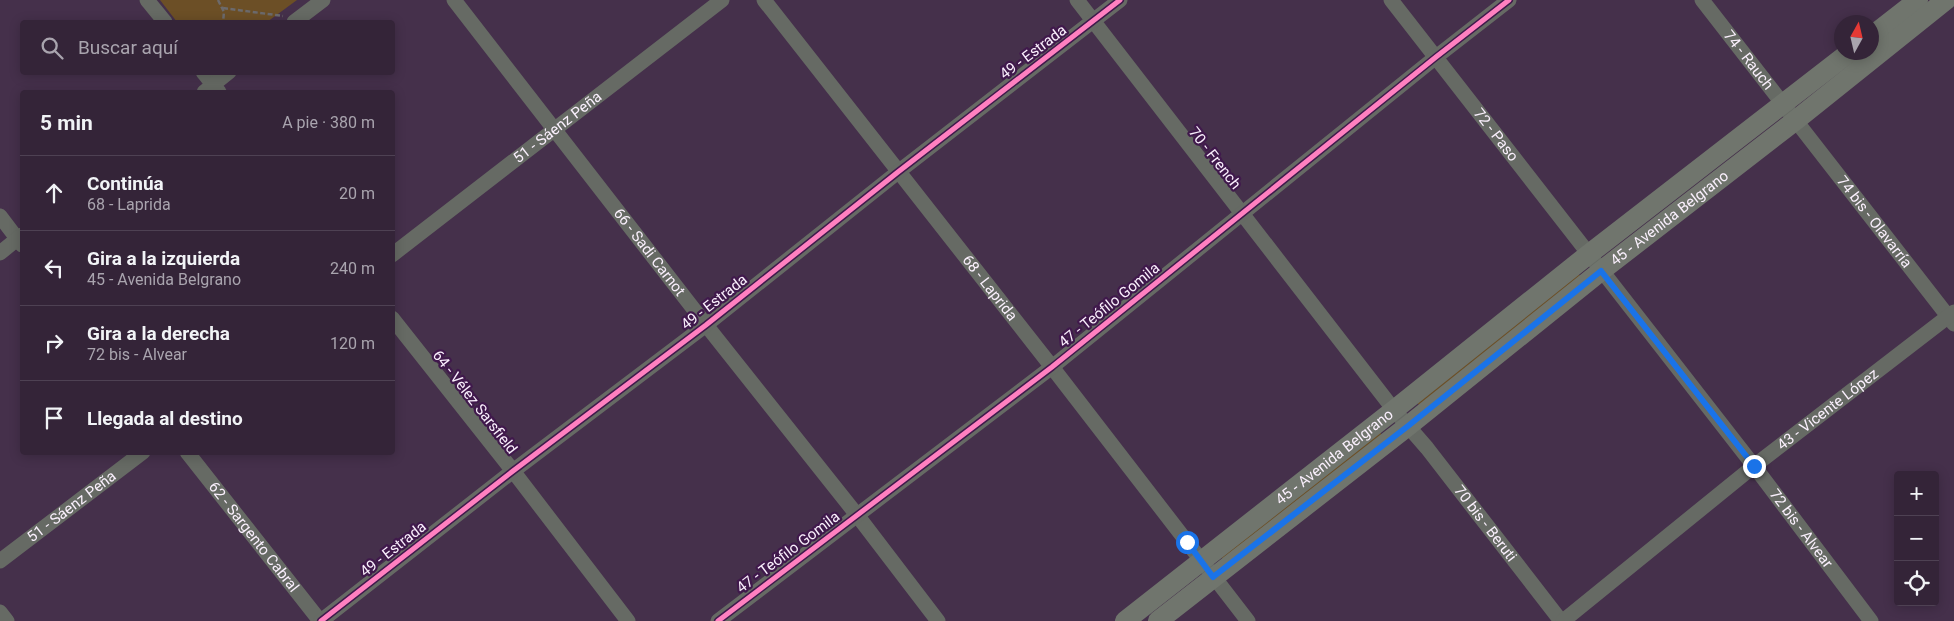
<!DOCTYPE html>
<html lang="es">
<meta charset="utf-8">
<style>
body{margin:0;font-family:Roboto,sans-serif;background:#3c2c40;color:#f1f3f6}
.controls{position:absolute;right:15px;bottom:15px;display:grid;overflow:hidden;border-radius:5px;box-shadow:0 2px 12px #0003}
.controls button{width:45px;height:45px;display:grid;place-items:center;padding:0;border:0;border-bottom:1px solid #4e4153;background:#342438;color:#f1f3f6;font:25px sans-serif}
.compass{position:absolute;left:1834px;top:15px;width:45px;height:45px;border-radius:50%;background:#342438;box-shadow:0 2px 12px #0003;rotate:8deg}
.stop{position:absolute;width:15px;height:15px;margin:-11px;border:4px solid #1a73e8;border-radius:50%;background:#fff}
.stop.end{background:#1a73e8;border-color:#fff;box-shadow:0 1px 5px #0008}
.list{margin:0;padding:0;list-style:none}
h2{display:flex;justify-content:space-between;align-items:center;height:65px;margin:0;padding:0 20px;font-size:21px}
h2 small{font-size:16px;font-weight:400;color:#a9a4ae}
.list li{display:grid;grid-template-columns:32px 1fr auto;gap:15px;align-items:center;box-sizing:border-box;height:75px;padding:0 20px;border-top:1px solid #4e4153}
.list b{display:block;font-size:19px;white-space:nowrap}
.list p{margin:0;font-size:16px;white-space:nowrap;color:#a9a4ae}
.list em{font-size:16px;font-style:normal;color:#a9a4ae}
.icon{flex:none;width:28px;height:28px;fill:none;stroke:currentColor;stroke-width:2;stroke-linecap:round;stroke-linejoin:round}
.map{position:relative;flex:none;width:1954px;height:621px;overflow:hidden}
.search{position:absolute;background:#342438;box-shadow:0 2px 12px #0003;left:20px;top:20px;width:375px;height:55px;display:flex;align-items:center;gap:12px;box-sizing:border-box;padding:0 18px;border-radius:5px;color:#a9a4ae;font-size:19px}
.panel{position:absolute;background:#342438;box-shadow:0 2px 12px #0003;left:20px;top:90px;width:375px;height:365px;border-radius:5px}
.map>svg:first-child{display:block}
</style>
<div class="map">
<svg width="1954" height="621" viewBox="0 0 1954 621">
<rect width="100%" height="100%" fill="#45304b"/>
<g fill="#6c4f26">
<path d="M160,0H297L267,22H177Z"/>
<path d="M1577,272L1581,277L1420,407L1417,402Z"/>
<path d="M1379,431L1382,435L1223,559L1220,555Z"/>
</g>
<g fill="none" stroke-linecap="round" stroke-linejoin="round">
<g stroke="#6c6a6c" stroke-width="2.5" stroke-dasharray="5 2.5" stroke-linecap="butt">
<path d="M218,0L224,12L223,22"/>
<path d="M223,8L283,16"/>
</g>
<g stroke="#666a64" stroke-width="15">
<path d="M147,0L165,22"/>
<path id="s1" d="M454,0L706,325L857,515L938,621"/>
<path id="s2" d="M764,0L1052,367L1248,621"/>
<path id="s3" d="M1077,0L1394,410L1427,448L1561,621"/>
<path id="s4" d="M1391,0L1754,466L1871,621"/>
<path id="s5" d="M1702,0L1954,324"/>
<path d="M294,22L323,0"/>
<path d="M203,72L219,92"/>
<path d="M204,92L229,72"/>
<path d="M0,216L22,245"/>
<path d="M0,253L22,235"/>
<path id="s6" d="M392,255L722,0"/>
<path d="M392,318L513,471L628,621"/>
<path id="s7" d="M187,452L320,621"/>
<path id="s8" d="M0,561L143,452"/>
<path d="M0,612L7,621"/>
<path d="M321,621L513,471L706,325L898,172L1120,0"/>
<path d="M718,621L1052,367L1436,57L1509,0"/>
<path id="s9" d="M1563,621L1754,466L1954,312"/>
</g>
<g stroke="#70756d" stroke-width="20">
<path d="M1872,36L1918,0"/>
<path id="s10" d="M1125,621L1394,410L1589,254L1850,52"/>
<path id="s11" d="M1158,621L1408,426L1601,271L1796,120L1946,0"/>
</g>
<g stroke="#40194c" stroke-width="8">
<g id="cycleway">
<path d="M321,621L513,471L706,325L898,172L1120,0"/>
<path d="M718,621L1052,367L1436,57L1509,0"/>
</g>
</g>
<use href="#cycleway" stroke="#ff80c0" stroke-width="5"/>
</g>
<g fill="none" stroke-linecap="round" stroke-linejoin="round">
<path stroke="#1a73e8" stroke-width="6" d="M1187,542L1213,577L1408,426L1601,271L1754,466"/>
</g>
<g text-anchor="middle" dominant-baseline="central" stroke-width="4.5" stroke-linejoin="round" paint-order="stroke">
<g font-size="15" fill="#faf0fd" stroke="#40194c">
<text transform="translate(1033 52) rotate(-37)">49 - Estrada</text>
<text stroke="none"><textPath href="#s5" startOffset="76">74 - Rauch</textPath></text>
<text stroke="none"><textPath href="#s6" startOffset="209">51 - Sáenz Peña</textPath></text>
<text stroke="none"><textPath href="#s4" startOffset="171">72 - Paso</textPath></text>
<text transform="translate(1215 158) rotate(52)">70 - French</text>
<text stroke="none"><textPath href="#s11" startOffset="651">45 - Avenida Belgrano</textPath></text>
<text stroke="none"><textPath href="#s5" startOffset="281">74 bis - Olavarría</textPath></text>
<text stroke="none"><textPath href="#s1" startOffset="319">66 - Sadi Carnot</textPath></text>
<text stroke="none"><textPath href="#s2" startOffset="366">68 - Laprida</textPath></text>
<text transform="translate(714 302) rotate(-38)">49 - Estrada</text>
<text transform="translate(1109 305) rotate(-39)">47 - Teófilo Gomila</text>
<text transform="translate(475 402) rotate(52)">64 - Vélez Sarsfield</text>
<text stroke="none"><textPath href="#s9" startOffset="339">43 - Vicente López</textPath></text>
<text stroke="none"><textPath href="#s10" startOffset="266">45 - Avenida Belgrano</textPath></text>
<text stroke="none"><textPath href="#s8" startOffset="90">51 - Sáenz Peña</textPath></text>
<text stroke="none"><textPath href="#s3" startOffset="664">70 bis - Beruti</textPath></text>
<text stroke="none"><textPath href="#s4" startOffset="669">72 bis - Alvear</textPath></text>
<text stroke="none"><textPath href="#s7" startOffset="108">62 - Sargento Cabral</textPath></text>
<text transform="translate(393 549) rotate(-38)">49 - Estrada</text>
<text transform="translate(788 552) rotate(-37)">47 - Teófilo Gomila</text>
</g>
</g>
</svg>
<div class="controls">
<button>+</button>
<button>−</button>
<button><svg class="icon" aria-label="locate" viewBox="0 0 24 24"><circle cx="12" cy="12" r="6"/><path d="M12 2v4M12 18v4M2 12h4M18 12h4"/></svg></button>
</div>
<svg class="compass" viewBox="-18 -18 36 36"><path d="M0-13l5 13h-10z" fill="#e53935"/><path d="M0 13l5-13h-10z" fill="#a9a4ae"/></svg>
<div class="stop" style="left:1187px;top:542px"></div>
<div class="stop end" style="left:1754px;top:466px"></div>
<div class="search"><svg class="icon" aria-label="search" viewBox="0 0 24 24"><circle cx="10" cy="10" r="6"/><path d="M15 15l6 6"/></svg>Buscar aquí</div>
<section class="panel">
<h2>5 min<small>A pie · 380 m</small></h2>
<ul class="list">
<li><svg class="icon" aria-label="ahead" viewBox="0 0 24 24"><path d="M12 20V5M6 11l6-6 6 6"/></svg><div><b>Continúa</b><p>68 - Laprida</p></div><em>20 m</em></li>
<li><svg class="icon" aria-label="left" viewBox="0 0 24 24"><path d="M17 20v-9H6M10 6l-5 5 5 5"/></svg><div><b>Gira a la izquierda</b><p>45 - Avenida Belgrano</p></div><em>240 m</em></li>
<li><svg class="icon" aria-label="right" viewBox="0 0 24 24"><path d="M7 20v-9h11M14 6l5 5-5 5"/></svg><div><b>Gira a la derecha</b><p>72 bis - Alvear</p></div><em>120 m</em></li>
<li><svg class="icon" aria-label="arrive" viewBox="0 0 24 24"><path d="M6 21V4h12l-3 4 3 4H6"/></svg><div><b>Llegada al destino</b></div></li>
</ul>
</section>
</div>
